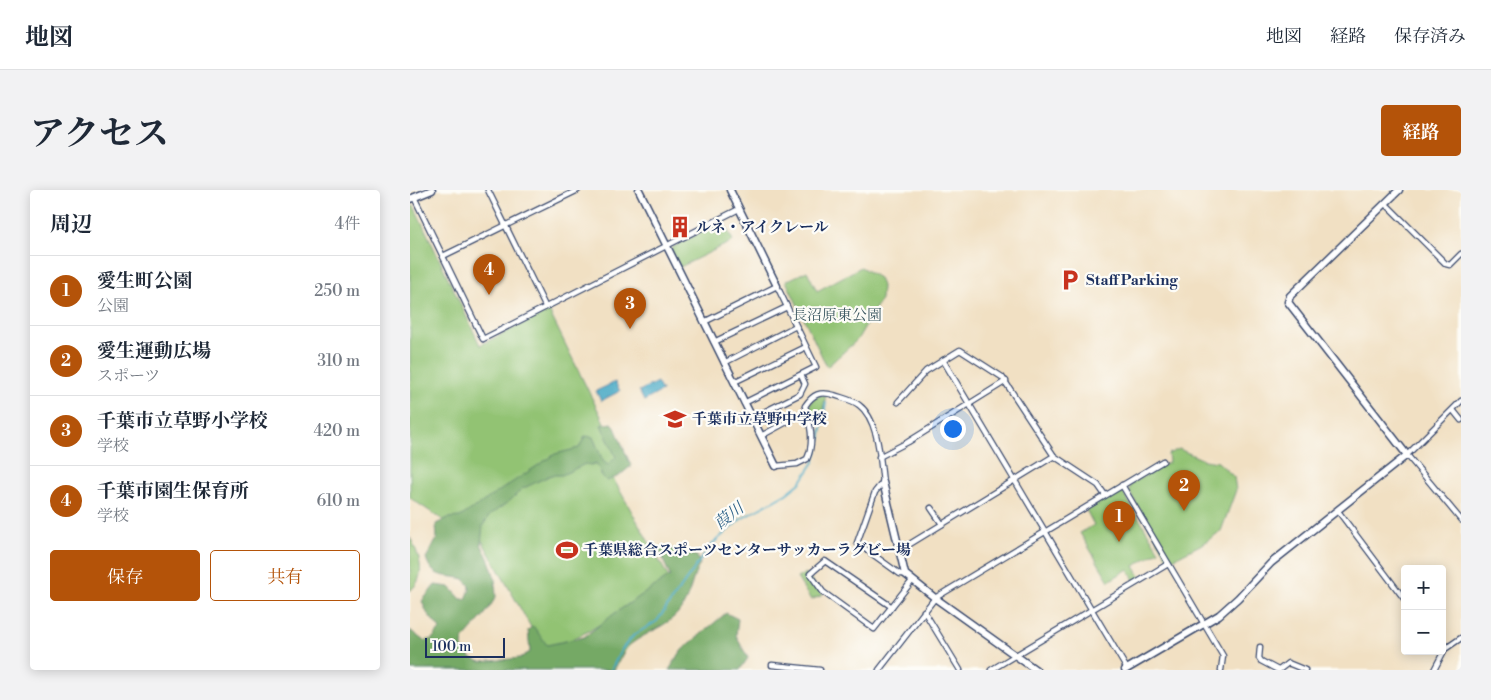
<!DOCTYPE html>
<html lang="ja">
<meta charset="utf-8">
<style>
body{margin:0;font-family:"Libre Bodoni","Noto Serif JP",serif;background:#f2f2f3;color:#1f2937}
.controls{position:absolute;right:15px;bottom:15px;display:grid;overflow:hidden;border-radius:5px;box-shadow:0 2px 12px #0003}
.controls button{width:45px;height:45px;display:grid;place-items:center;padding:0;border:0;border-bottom:1px solid #e0e1e3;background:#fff;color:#1f2937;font:25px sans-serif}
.scale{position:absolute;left:15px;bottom:12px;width:80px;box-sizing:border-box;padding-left:5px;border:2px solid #1b2f5e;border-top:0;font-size:14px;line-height:18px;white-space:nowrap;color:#1b2f5e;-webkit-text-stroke:4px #fdfcf7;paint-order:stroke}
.you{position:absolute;left:542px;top:238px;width:18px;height:18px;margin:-12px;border:4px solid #fff;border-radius:50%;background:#1a73e8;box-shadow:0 0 0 8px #1a73e833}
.badge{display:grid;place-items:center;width:32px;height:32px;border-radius:50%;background:#b45309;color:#fff;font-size:16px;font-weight:700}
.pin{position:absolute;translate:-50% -41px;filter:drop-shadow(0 1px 2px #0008)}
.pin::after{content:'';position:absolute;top:26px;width:18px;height:15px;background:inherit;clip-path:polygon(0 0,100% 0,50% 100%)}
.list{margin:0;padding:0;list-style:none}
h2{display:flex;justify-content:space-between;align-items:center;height:65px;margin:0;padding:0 20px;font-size:21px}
h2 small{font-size:16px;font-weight:400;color:#747a83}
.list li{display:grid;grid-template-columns:32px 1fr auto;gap:15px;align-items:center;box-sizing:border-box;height:70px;padding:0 20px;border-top:1px solid #e0e1e3}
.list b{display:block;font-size:19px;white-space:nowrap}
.list p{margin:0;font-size:16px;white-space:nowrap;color:#747a83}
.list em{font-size:16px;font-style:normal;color:#747a83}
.actions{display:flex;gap:10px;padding:15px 20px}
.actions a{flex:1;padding:11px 0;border:1px solid #b45309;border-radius:5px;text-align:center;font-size:18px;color:#b45309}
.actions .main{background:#b45309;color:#fff}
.map{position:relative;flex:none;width:1051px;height:480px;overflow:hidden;border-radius:5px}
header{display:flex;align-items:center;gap:30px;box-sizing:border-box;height:70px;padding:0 25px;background:#fff;border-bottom:1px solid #e0e1e3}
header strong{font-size:24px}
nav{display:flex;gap:28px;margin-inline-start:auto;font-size:18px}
.intro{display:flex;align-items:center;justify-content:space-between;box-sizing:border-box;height:120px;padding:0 30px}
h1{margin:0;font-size:35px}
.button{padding:12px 22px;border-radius:5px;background:#b45309;color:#fff;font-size:18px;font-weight:700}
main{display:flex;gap:30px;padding:0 30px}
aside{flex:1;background:#fff;border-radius:5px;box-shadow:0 2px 12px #0003}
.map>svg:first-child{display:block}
</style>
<header>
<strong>地図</strong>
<nav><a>地図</a><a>経路</a><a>保存済み</a></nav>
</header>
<div class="intro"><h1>アクセス</h1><a class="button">経路</a></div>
<main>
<aside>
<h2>周辺<small>4件</small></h2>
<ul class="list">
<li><span class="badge">1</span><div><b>愛生町公園</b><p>公園</p></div><em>250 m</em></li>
<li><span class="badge">2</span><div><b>愛生運動広場</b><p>スポーツ</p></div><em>310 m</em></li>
<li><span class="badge">3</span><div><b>千葉市立草野小学校</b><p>学校</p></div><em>420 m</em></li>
<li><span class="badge">4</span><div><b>千葉市園生保育所</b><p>学校</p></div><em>610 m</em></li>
</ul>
<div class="actions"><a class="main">保存</a><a>共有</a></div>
</aside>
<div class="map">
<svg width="1051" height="480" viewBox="0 0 1051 480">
<rect width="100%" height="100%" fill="#fdfcf7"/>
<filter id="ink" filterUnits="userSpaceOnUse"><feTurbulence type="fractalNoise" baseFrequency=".02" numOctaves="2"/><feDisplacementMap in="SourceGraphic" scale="10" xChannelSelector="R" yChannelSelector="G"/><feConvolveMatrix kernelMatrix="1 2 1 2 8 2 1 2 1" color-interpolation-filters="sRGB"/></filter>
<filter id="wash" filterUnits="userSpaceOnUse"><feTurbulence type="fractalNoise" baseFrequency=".0096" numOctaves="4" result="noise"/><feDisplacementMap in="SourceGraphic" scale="20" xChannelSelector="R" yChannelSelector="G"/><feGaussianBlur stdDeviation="1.12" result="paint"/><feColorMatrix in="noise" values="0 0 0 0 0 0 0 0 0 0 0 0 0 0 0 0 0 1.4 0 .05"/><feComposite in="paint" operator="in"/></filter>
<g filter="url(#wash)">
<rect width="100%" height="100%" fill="#f1e0c3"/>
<g fill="#92c373" stroke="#567968">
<path d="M4,16L70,155L139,121L214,273L199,281L259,388L255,395L179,441L135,462L58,326L39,334L0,308V18Z"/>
<path d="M313,31L323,51L270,77L261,60L263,57Z"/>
<path d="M451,77L469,88L472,96L471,109L447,150L417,177L376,91L397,81L407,101Z"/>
<path d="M409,205H416L410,232L400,227L398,220L402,209Z"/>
<path d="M769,259L794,270L808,272L824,287L826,300L811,341L794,353L759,371L719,301L721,294L759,272L758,264Z"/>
<path d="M711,299L749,361L724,376L731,388L725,392L718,379L699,391L670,343L684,335L676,320Z"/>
<path d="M0,347C9,365 18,386 0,401Z"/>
<path d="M396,383L413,405L401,410L387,388Z"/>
</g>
<g fill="#75a965" stroke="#486c62">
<path d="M201,233L204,235L221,276L209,286L197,291L192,286L186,273L181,275L175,274L152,285H141L112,299L101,310L80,325L73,335L71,354L79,370L85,388L86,407L76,423L54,448L52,455L53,461L61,468L71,472L110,468L120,462L118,440L123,436L137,455L174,447L205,423L260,386L249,360L252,356L287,366L290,374C281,389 280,408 270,421C256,437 237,442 221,454C214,459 209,472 204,480H0V440L14,451L22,449L30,439L17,423L12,411L25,395L40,397L51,409H56L59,402L60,396L54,389C35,384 23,390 16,368L27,349L26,334L38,328L50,327L145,264L169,258L175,246L183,247L193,271L198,275L206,267L191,235Z"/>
<path d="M316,423L328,429L326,446L338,468L330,480H259L272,460Z"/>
</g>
<g fill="#46a9c5" stroke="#306c92">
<path d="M205,192L210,201L191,211L186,201Z"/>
<path d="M247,192L252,201L234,211L229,201Z"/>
</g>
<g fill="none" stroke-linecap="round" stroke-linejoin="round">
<path stroke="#46a9c5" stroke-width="2" d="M201,480L212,459L224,445L247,431L301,355L331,329L376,304L390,293L404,272L410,250L416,212"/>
</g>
</g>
<g filter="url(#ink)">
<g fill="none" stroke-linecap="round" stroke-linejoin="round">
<g stroke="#3b4a6d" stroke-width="7">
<g id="street">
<path d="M78,0L135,116"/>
<path d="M4,7L73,149L329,19"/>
<path d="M975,13L1036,74L1040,75L1051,64"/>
<path d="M33,66L168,0"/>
<path d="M294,132L367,96L406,177L334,213"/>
<path d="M304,152L377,117"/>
<path d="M533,170L717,479"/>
<path d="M314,173L386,136"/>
<path d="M324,192L396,157"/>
<path d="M1051,211L997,265L1051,330"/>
<path d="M488,212L516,181L550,160L592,187L644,266L688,295L695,305"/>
<path d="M1043,220L1051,230"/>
<path d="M342,228L390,204L395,194L391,185"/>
<path d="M351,246L397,221"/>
<path d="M469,267L498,252L596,191"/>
<path d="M366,276L387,274L397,269C405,251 400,233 395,216C403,204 410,201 424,205C432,208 443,210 449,215C469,230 470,270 473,292L465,302L447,353L490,384H495"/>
<path d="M712,295L813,466L811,480"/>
<path d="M521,318L532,334"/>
<path d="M928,321L995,410"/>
<path d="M490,360L644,266"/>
<path d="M482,417L415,371L400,384L413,402L464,439L502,391"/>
<path d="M514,421L550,480"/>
<path d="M850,457L849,468L851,471L868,480"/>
<path d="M362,475L410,480"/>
<path d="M469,480L525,408L753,271"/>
<path d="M581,480L758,374"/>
<path d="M869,480L878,473L895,480"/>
<path d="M1024,480L1035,459L1051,448"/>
</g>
</g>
<g stroke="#3b4a6d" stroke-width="9">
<g id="secondary">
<path d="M229,0L366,276"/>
<path d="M320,0L367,96"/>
<path d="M0,9L22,0"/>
<path d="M473,292L495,384L525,408L626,480"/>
<path d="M715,480L809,425L828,408L861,373L997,265L878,112L880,106L989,0"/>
</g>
</g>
<use href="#street" stroke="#fff" stroke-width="4.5"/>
<use href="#secondary" stroke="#fff" stroke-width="6"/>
</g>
</g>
<defs>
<g id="building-bare" transform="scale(1.725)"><path d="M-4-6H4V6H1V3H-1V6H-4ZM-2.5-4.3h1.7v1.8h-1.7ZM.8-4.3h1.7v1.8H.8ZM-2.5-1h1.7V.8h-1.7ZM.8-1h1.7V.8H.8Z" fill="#c8321e" stroke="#fdfcf7" stroke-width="2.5" paint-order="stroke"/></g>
<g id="parking-bare" transform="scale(1.725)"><path d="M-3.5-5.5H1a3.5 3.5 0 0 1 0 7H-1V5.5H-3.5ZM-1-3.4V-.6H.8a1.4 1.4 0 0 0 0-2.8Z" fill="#c8321e" stroke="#fdfcf7" stroke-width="2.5" paint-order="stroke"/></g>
<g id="school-bare" transform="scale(1.725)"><path d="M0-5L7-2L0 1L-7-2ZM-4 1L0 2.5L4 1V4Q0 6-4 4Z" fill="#c8321e" stroke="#fdfcf7" stroke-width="2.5" paint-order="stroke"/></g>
<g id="stadium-bare" transform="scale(1.725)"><path d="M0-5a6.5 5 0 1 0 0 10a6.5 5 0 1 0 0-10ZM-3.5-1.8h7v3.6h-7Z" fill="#c8321e" stroke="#fdfcf7" stroke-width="2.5" paint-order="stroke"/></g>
</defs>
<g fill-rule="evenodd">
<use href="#building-bare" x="270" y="37"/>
<use href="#parking-bare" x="660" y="90"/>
<use href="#school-bare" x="265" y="229"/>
<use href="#stadium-bare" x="157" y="360"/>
</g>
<g text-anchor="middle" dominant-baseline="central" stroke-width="4.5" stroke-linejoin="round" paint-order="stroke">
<g font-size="15" font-weight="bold" fill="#1b2f5e" stroke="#fdfcf7" text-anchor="start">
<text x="286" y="37">ルネ・アイクレール</text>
<text x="676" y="90">Staff Parking</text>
<text x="282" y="229">千葉市立草野中学校</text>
<text x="173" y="360">千葉県総合スポーツセンターサッカーラグビー場</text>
</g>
<g font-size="15" fill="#3f5b64" stroke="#fdfcf7">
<text x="427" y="125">長沼原東公園</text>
</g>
<g font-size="16" font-style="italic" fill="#2c6087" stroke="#fdfcf7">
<text transform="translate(319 326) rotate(-38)">葭川</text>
</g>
</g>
</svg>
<div class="controls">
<button>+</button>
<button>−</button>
</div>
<div class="scale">100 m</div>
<div class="you"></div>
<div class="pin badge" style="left:709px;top:352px">1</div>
<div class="pin badge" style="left:774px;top:321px">2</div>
<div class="pin badge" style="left:220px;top:139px">3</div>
<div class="pin badge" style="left:79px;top:105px">4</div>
</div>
</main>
